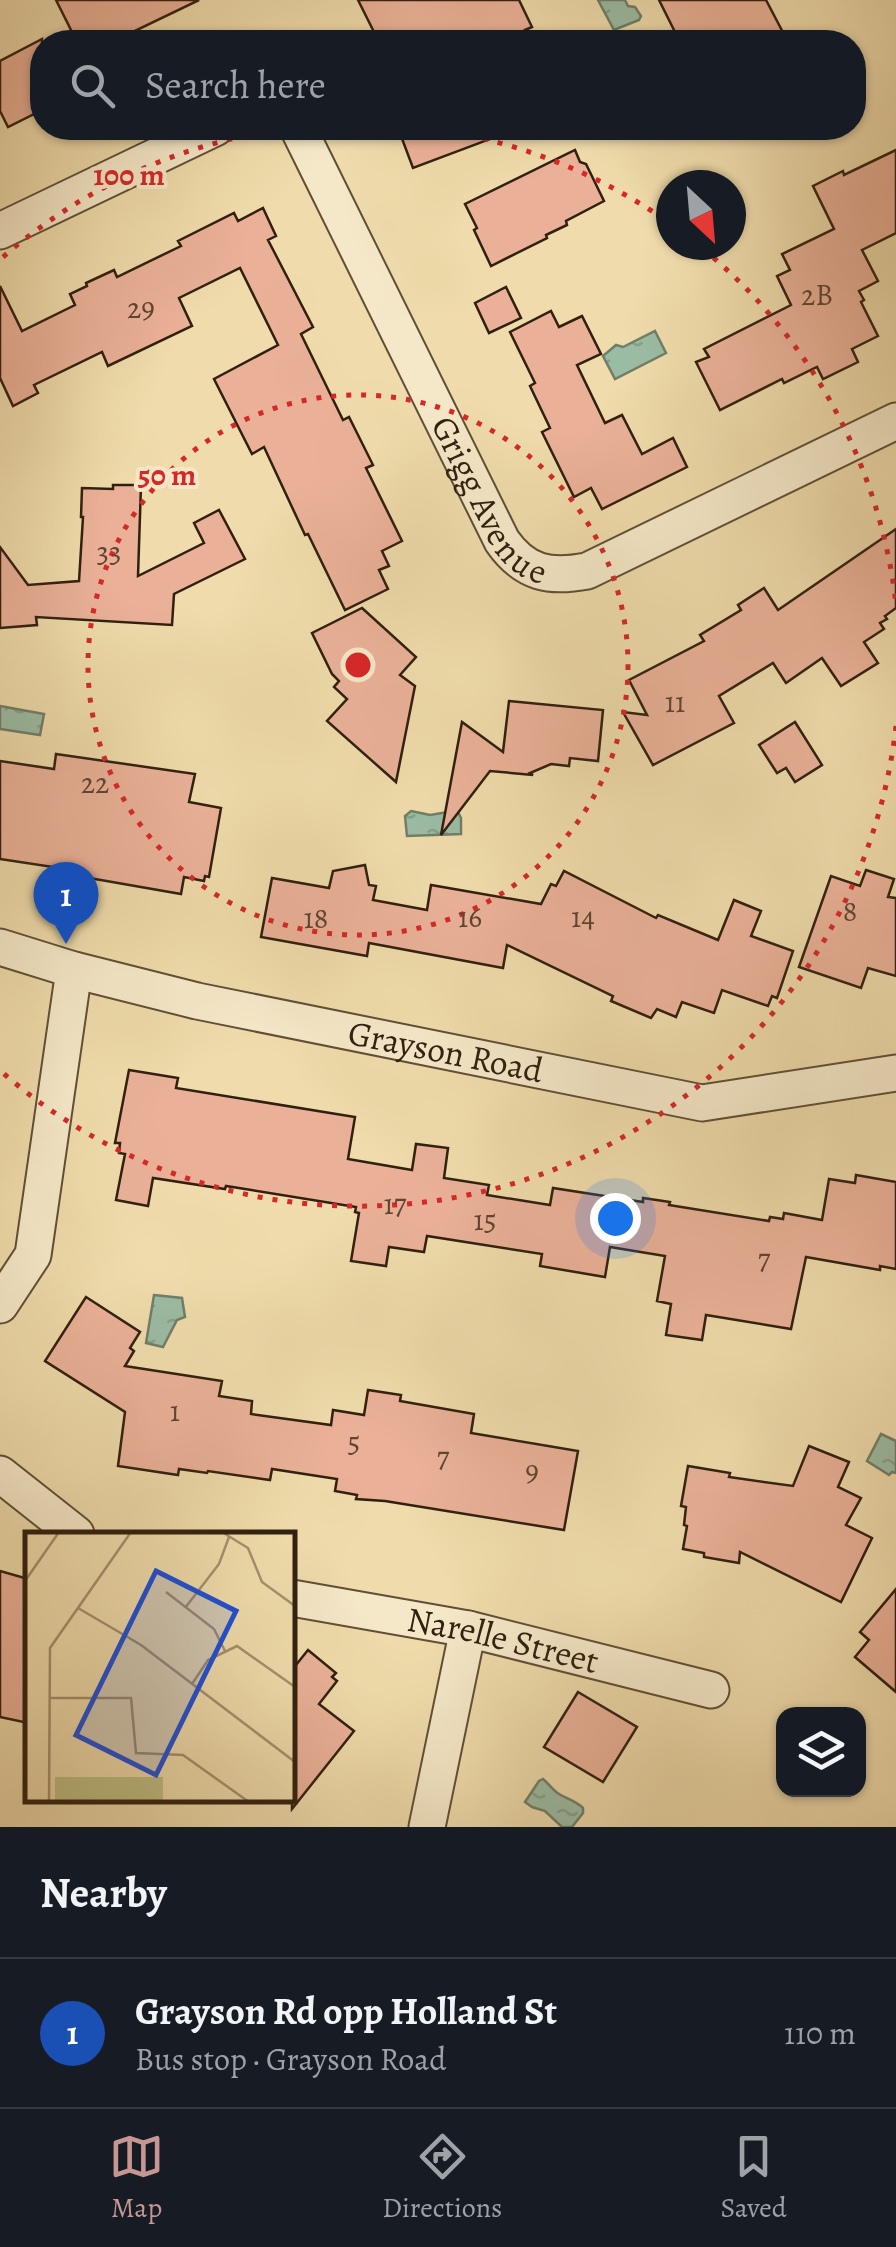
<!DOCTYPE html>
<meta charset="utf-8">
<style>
body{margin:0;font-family:Alegreya,serif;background:#242831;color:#f1f3f6}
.controls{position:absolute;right:30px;bottom:30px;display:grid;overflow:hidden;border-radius:20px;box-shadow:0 2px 8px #0004}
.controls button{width:90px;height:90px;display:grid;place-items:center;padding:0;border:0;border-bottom:2px solid #363941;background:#171b24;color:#f1f3f6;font:50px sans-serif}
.compass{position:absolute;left:656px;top:170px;width:90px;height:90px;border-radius:50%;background:#171b24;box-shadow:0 2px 8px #0004;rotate:154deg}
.you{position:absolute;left:615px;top:1218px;width:35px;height:35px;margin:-25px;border:8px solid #fff;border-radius:50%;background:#1a73e8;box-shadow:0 0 0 15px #1a73e833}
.badge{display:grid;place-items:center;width:65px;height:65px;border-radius:50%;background:#c59692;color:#fff;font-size:32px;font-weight:700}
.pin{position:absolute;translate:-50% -82px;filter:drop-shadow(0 2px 5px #0008)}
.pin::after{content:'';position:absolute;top:52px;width:35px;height:30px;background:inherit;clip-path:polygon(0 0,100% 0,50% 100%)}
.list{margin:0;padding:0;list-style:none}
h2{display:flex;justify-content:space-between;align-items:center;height:130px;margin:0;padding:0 40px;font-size:42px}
h2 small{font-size:32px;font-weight:400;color:#9ea1a6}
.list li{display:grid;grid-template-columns:65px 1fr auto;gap:30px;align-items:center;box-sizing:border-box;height:150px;padding:0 40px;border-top:2px solid #363941}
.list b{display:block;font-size:38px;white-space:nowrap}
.list p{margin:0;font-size:32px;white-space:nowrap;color:#9ea1a6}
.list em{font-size:32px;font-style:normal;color:#9ea1a6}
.icon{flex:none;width:55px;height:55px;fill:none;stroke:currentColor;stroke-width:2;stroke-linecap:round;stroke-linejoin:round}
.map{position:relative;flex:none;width:896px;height:1827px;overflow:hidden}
.search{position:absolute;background:#171b24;box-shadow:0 2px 8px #0004;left:30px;right:30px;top:30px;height:110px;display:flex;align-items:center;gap:25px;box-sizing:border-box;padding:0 35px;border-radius:40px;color:#9ea1a6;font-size:38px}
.sheet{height:280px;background:#171b24}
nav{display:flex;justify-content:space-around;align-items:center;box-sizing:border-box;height:140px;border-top:2px solid #363941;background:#171b24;font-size:28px;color:#9ea1a6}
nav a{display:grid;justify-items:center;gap:5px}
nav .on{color:#c59692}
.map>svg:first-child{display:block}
</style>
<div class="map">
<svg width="896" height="1827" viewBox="0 0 896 1827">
<defs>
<pattern id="water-ripples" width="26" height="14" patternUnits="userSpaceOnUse" patternTransform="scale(2.5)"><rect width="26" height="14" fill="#9bbca4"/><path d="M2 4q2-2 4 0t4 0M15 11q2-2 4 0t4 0" fill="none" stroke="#86a18c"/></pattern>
</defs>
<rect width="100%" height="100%" fill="#efdbab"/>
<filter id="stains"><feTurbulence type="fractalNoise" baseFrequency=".002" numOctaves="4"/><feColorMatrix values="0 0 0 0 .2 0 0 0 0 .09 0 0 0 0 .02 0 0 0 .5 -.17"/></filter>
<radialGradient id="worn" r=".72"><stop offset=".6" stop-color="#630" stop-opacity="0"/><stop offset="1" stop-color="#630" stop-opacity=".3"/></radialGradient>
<g fill="url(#water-ripples)" stroke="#717e68" stroke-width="2.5">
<path d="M598,0H625L628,6L635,7L641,16L639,20L614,30Z"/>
<path d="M655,331L666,353L615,379L603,356L616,345L623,347Z"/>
<path d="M0,706L44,714L40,735L0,729Z"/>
<path d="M411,811L430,815L454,811L458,812L461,818V834L407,836L405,816Z"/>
<path d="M154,1295L182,1298L185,1317L177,1320L163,1347L146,1343Z"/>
<path d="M881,1434L896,1441V1473L892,1472L889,1475L867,1461Z"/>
<path d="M543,1779C549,1784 553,1790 559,1794C567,1799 576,1801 583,1808V1813L572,1827H562L545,1811L532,1807L525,1802L539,1781Z"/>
</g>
<g fill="#eab198" stroke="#31200f" stroke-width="2.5">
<path d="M56,0H199L112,42H77Z"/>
<path d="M358,0H519L532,27L525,30L531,42H379Z"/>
<path d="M659,0H766L788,42H680Z"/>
<path d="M42,39V110L8,127L0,111V61Z"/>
<path d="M398,128H513L514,130L413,168Z"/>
<path d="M575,150L580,162L586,164L604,201L566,221L567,225L546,235L547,238L491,266L474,230L477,228L465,204Z"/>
<path d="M896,150V233L862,250L878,281L859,291L864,300L861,302L878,336L852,349L858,362L823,379L817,367L784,383L782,379L720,410L696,362L709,357L704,349L791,305L777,276L790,270L782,254L834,229L813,186L843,171L844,175Z"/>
<path d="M263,208L276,236L268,240L313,327L301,334L343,420L349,417L373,465L366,468L402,541L382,551L389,566L379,570L388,589L345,610L308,534L305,535L264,447L252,454L214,379L278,345L240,268L179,298L192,326L108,366L102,352L34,385L38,393L13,406L0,378V286L22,331L75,305L70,294L87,286L86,283L114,270L117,277L181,246L178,241L234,213L238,221Z"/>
<path d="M506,287L521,318L489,333L475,303Z"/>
<path d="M551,311L559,327L582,316L601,354L577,365L605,423L622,415L642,454L673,438L687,467L602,509L591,488L574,497L542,432L550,428L530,386L535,383L510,332Z"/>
<path d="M113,485H141L138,576L204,543L194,523L219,510L245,559L174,594L172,625L36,617L37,625L0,628V547L28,585L79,581L83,517H81L82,488L113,489Z"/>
<path d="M896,529V608L885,616L887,619L880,623L884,629L864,642L878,663L841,686L822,658L786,683L773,663L719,696L734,723L653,765L623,712L647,715L629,680L704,641L700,635L741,610L738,605L764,588L778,610Z"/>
<path d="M362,608L416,657L400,675L415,686L396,782L327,721L347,699L334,687L339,681L332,674L312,633Z"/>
<path d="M509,701L603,710L598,761L570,758L569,766L551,764L530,773L533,775L490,771L441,835L462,722L503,752Z"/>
<path d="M795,722L822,765L795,782L786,768L777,773L759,745Z"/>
<path d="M56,754L195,774L189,802L221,808L209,877L205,876L204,881L184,877L181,894L72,875L73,870L0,859V761L54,769Z"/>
<path d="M365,865L369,885L376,886L373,900L427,910L431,885L541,904L551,884L556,886L564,871L656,918L658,915L718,940L734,900L761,911L751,936L793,951L777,998L772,996L768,1006L722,990L714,1013L682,1002L676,1017L657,1009L651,1018L611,1001L613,996L507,945L503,968L369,943L367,956L261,937L272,878L329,888L333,871Z"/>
<path d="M866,870L894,879L888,897L896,898V976L868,968L861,988L799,967L831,876L860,886Z"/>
<path d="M129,1070L178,1078L176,1088L355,1117L348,1159L412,1170L416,1144L448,1148L444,1178L489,1185L487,1195L550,1205L553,1188L643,1202V1198L670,1202L669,1205L769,1221L770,1217L783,1219L784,1213L822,1220L829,1179L855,1183L856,1175L896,1182V1269L880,1266V1270L806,1257L791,1329L706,1315L702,1340L666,1335L671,1304L657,1301L665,1256L610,1247L605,1277L540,1266L542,1254L427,1236L424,1252L389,1247L386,1266L351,1261L359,1213L355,1212L356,1207L226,1186L225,1189L153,1178L148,1206L116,1200L125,1154L119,1153L120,1143H115Z"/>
<path d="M86,1297L140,1332L130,1348L134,1351L125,1366L222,1381L219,1396L252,1401L251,1414L331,1425L333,1410L364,1415L368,1390L401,1395L400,1401L474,1414L471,1433L578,1451L564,1530L385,1501L356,1499L357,1495L335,1491L337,1479L272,1469L270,1480L208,1471L207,1473L179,1469L178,1475L118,1466L125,1412L45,1361Z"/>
<path d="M809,1446L849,1462L838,1487L861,1498L846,1525L872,1538L841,1602L740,1552L739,1563L704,1557V1553L683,1549L687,1526L684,1525L686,1507L681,1506L688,1466L730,1473L729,1477L793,1486Z"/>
<path d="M0,1571L28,1579V1723L0,1717Z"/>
<path d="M896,1589V1692L855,1657L869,1640L860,1632Z"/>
<path d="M308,1650L336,1673L332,1677L337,1681L319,1704L354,1731L292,1809V1670Z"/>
<path d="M578,1692L637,1727L603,1782L544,1747Z"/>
</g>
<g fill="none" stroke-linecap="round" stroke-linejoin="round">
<g stroke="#604f36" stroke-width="39">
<g id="minor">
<path id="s1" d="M298,128L502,541C525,574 550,578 587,571L896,421"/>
<path d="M0,231L215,128"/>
<path id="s2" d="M0,947L74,970L197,1001L702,1103L896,1073"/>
<path d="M0,1305L33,1255L74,970"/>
<path d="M0,1474L76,1534"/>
<path id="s3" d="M292,1598L468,1629L711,1690"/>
<path d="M427,1827L468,1629"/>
</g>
</g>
<use href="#minor" stroke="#f5e8c8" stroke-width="35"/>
</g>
<g fill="none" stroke="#d62828" stroke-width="5" stroke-dasharray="5 10">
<circle cx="358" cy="665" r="270"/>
<path d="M896 726A541 541 0 0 1 3 1073M3 257A541 541 0 0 1 292 128M424 128A541 541 0 0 1 668 222M702 248A541 541 0 0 1 896 604"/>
</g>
<g text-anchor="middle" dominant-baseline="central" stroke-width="8" stroke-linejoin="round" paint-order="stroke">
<g font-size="30" fill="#5f4431">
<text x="817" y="295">2B</text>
<text x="141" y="308">29</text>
<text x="109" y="552">33</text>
<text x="675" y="702">11</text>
<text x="95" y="783">22</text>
<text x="850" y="911">8</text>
<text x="470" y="917">16</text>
<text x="583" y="917">14</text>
<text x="316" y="918">18</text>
<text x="395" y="1204">17</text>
<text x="485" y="1220">15</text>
<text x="764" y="1259">7</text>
<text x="175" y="1411">1</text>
<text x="354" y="1442">5</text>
<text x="443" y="1457">7</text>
<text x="532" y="1471">9</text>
</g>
<g font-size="35" fill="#31200f" stroke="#f5e8c8">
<text stroke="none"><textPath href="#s1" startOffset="420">Grigg Avenue</textPath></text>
<text stroke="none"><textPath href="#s2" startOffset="458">Grayson Road</textPath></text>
<text stroke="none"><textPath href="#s3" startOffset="215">Narelle Street</textPath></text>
</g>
</g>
<g transform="translate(25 1532)">
<rect width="270" height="270" fill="#efdbab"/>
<path d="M30,245H138V270H30Z" fill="#bfbe85"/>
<path fill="none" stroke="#a3906d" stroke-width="2.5" d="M197,0L223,16L237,50L270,74M0,49L34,0M141,60L189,97L200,119M53,76L116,113L270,230M160,76L194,32L204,5M167,152L183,128L212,114L270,155M24,166H106L111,221L158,223L224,270M24,270L25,116L106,0"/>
<path fill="#1d4ed8" fill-opacity="0.15" stroke="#1d4ed8" stroke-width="5" d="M131,39L211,79L131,243L51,203Z"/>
<rect width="270" height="270" fill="none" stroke="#31200f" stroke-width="5"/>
</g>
<circle cx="358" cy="665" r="15" fill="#d62828" stroke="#f5e8c8" stroke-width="5"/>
<g font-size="30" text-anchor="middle" font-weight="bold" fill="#d62828" stroke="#f5e8c8" stroke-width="8" stroke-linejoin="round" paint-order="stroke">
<text x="129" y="185">100 m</text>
<text x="167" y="485">50 m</text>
</g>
<rect width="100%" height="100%" filter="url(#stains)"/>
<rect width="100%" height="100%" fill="url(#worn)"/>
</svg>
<div class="controls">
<button><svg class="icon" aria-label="layers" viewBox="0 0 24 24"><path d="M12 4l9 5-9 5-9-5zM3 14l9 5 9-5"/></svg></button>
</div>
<svg class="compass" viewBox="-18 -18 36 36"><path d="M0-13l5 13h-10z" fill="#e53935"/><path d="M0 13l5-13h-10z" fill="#9ea1a6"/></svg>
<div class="you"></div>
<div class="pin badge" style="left:66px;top:944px;background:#1a4fb4">1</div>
<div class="search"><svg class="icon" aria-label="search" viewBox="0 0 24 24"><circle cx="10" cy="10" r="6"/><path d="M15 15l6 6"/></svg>Search here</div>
</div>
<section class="sheet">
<h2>Nearby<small></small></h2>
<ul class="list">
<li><span class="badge" style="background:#1a4fb4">1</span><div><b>Grayson Rd opp Holland St</b><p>Bus stop · Grayson Road</p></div><em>110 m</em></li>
</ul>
</section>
<nav>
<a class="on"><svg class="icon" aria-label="map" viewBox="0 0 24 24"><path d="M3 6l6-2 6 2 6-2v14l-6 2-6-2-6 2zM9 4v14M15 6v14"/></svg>Map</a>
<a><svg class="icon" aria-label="directions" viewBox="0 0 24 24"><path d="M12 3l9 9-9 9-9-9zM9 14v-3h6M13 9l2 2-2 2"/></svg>Directions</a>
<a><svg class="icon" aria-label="saved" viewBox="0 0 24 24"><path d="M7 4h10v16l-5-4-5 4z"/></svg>Saved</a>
</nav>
